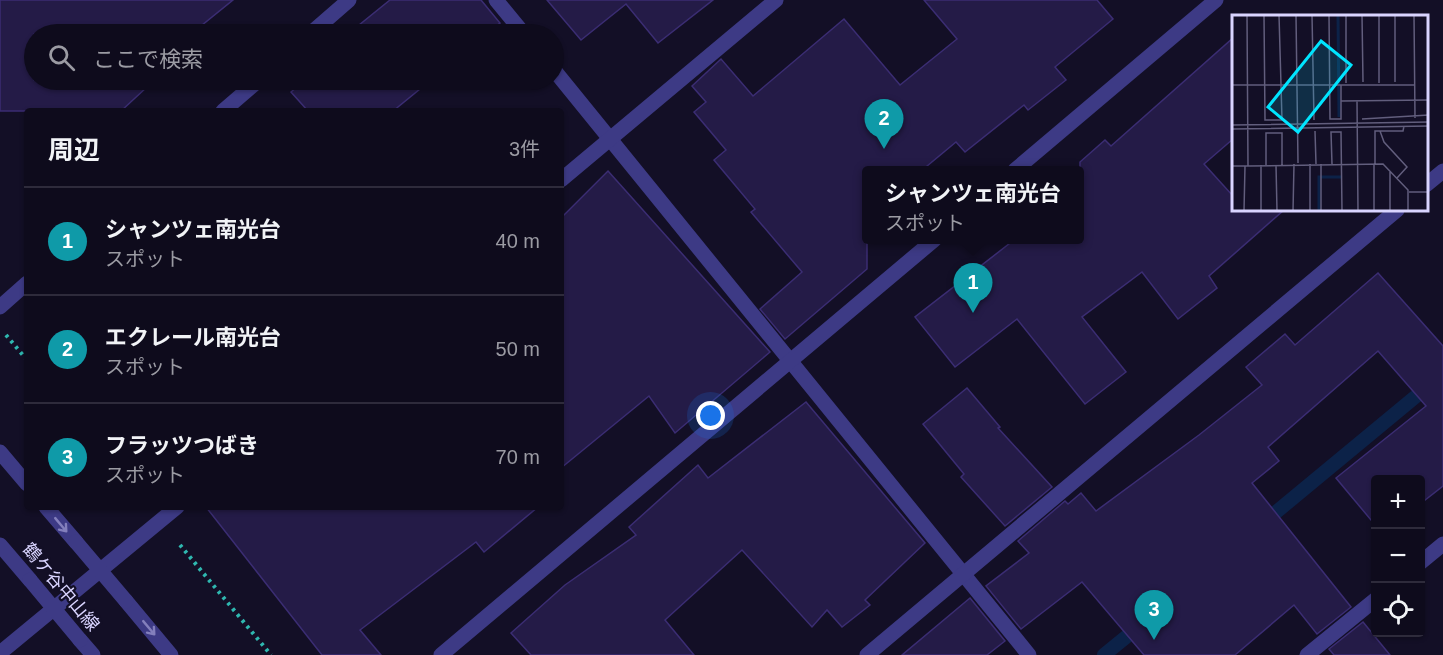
<!DOCTYPE html>
<html lang="ja">
<meta charset="utf-8">
<style>
body{margin:0;font-family:Arial,"Noto Sans JP",sans-serif;background:#1c1929;color:#f1f3f6}
.controls{position:absolute;right:18px;bottom:18px;display:grid;overflow:hidden;border-radius:6px;box-shadow:0 2px 4px #0004}
.controls button{width:54px;height:54px;display:grid;place-items:center;padding:0;border:0;border-bottom:2px solid #2e2b3b;background:#0e0b1c;color:#f1f3f6;font:30px sans-serif}
.you{position:absolute;left:711px;top:416px;width:21px;height:21px;margin:-15px;border:4px solid #fff;border-radius:50%;background:#1a73e8;box-shadow:0 0 0 9px #1a73e833}
.badge{display:grid;place-items:center;width:39px;height:39px;border-radius:50%;background:#8c9099;color:#fff;font-size:20px;font-weight:700}
.pin{position:absolute;translate:-50% -50px;filter:drop-shadow(0 2px 3px #0008)}
.pin::after{content:'';position:absolute;top:32px;width:21px;height:18px;background:inherit;clip-path:polygon(0 0,100% 0,50% 100%)}
.popup{position:absolute;left:862px;top:166px;width:222px;height:78px;box-sizing:border-box;display:grid;place-content:center;border-radius:6px;background:#0e0b1c;filter:drop-shadow(0 2px 4px #0005);font-size:20px;white-space:nowrap;color:#9b9ba3}
.popup b{font-size:22px;color:#f1f3f6}
.popup::after{content:'';position:absolute;left:50%;top:100%;margin-left:-12px;border:12px solid transparent;border-top-color:#0e0b1c}
.list{margin:0;padding:0;list-style:none}
h2{display:flex;justify-content:space-between;align-items:center;height:78px;margin:0;padding:0 24px;font-size:26px}
h2 small{font-size:20px;font-weight:400;color:#9b9ba3}
.list li{display:grid;grid-template-columns:39px 1fr auto;gap:18px;align-items:center;box-sizing:border-box;height:108px;padding:0 24px;border-top:2px solid #2e2b3b}
.list b{display:block;font-size:22px;white-space:nowrap}
.list p{margin:0;font-size:20px;white-space:nowrap;color:#9b9ba3}
.list em{font-size:20px;font-style:normal;color:#9b9ba3}
.icon{flex:none;width:33px;height:33px;fill:none;stroke:currentColor;stroke-width:2;stroke-linecap:round;stroke-linejoin:round}
.map{position:relative;flex:none;width:1443px;height:655px;overflow:hidden}
.search{position:absolute;background:#0e0b1c;box-shadow:0 2px 4px #0004;left:24px;top:24px;width:540px;height:66px;display:flex;align-items:center;gap:15px;box-sizing:border-box;padding:0 21px;border-radius:33px;color:#9b9ba3;font-size:22px}
.panel{position:absolute;background:#0e0b1c;box-shadow:0 2px 4px #0004;left:24px;top:108px;width:540px;height:402px;border-radius:6px}
.map>svg:first-child{display:block}
</style>
<div class="map">
<svg width="1443" height="655" viewBox="0 0 1443 655">
<rect width="100%" height="100%" fill="#130f26"/>
<g fill="none" stroke-linecap="round" stroke-linejoin="round">
<g stroke="#0c2248" stroke-width="14">
<path d="M1263,523L1443,374"/>
<path d="M1104,655L1142,624"/>
</g>
</g>
<g fill="#241b47" stroke="#3b2d73" stroke-width="1.5">
<path d="M0,0H233L191,34H34V80H142L147,87L121,111H0Z"/>
<path d="M390,0H481L500,23L485,34H348Z"/>
<path d="M547,0H713L658,43L626,4L581,40Z"/>
<path d="M924,0H1097L1113,19L1055,67L1066,80L1028,110L1024,105L965,152L956,142L921,171H867V269L785,339L760,309L802,272L751,212L755,209L714,160L726,150L694,112L706,102L692,86L721,59L753,96L844,19L900,85L957,39Z"/>
<path d="M1233,38V139L1204,164L1233,196V210H1284L1209,276L1217,288L1178,319L1142,272L1082,317L1126,372L1085,404L1017,319L955,367L915,317L1014,240H1080V162L1105,140L1111,146Z"/>
<path d="M305,80H431L393,111H308L291,92Z"/>
<path d="M608,171L770,352L675,433L649,396L561,468V218Z"/>
<path d="M1378,273L1443,346V486L1420,504V480H1376V526L1336,478L1426,406L1378,351L1268,447L1279,461L1252,483L1351,607L1317,634L1294,605L1235,655H1144L1082,582L1021,629L986,586L1029,553L1018,541L1065,501L1068,504L1081,493L1096,511L1199,435L1262,385L1246,367L1285,334L1295,345Z"/>
<path d="M967,388L1000,427L998,428L1052,487L1005,526L961,477L964,474L923,424Z"/>
<path d="M806,402L925,543L865,600L870,605L842,627L827,610L812,627L742,550L665,620L694,655H531L511,633L565,585L636,535L629,527L698,465L708,478Z"/>
<path d="M206,507H538L484,552L476,542L360,630L381,655H322Z"/>
<path d="M970,598L1005,641L987,655H902Z"/>
<path d="M1363,622L1390,655H1334L1329,649Z"/>
</g>
<g fill="none" stroke-linecap="round" stroke-linejoin="round">
<g stroke="#2fb8b0" stroke-width="4" stroke-dasharray="3 4.5" stroke-linecap="butt">
<path d="M6,335L27,360"/>
<path d="M180,545L271,655"/>
</g>
<g stroke="#3d3a85" stroke-width="15">
<path d="M496,0L524,34"/>
<path d="M310,34L349,0"/>
<path d="M554,70L1029,655"/>
<path d="M223,111L259,80"/>
<path d="M1015,170L1216,0"/>
<path d="M561,180L776,0"/>
<path d="M1426,185L1443,171"/>
<path d="M0,307L27,283"/>
<path d="M1420,563L1443,544"/>
<path d="M0,653L177,507"/>
<path d="M441,655L934,240"/>
<path d="M867,655L1397,210"/>
<path d="M1307,655L1376,599"/>
</g>
<g stroke="#3d3a85" stroke-width="15">
<path d="M0,452L27,484"/>
<path d="M46,507L76,542"/>
<path d="M0,545L30,580"/>
<path d="M126,601L171,655"/>
<path d="M80,640L93,655"/>
</g>
<g stroke="#3d3a85" stroke-width="15">
<path d="M76,542L126,601"/>
<path d="M30,580L80,640"/>
</g>
</g>
<defs><path id="oneway-shaft" d="M-6 0H5M1.5-3L5.5 0L1.5 3" fill="none" stroke-width="1.6" stroke-linecap="round" stroke-linejoin="round" transform="scale(1.5)"/></defs>
<g stroke="#837fbc">
<use href="#oneway-shaft" transform="translate(61 525) rotate(50)"/>
<use href="#oneway-shaft" transform="translate(149 628) rotate(50)"/>
</g>
<g text-anchor="middle" dominant-baseline="central" stroke-width="4.5" stroke-linejoin="round" paint-order="stroke">
<g font-size="18" fill="#d9d4ff" stroke="#130f26">
<text transform="translate(61 587) rotate(50)">鶴ケ谷中山線</text>
</g>
</g>
<g transform="translate(1232 15)">
<rect width="196" height="196" fill="#130f26"/>
<path fill="none" stroke="#0c2248" stroke-width="3" d="M106,0L107,102M87,196V162H109"/>
<path fill="none" stroke="#625e7d" stroke-width="1.5" d="M32,0L33,105H50L47,0M64,0L66,148M80,0L82,105M97,0L98,104H109V70M114,0V68M130,0L131,67M147,0V68M163,0V67M182,0L183,103M0,70H183M109,86L197,85M125,86L126,196M130,104L197,100M0,110L197,107M0,114L197,111M83,116L84,149M148,116L152,127L175,152L165,163M100,149L99,117H109L110,196M143,149V116H171L172,111M34,150V118H50V150M44,150L45,196M0,151H16L15,0M16,151L151,149L176,175V196M177,177H197M12,196L13,151M29,196V150M61,196L62,149M78,196V149M89,196V149M142,196V149M158,196V157"/>
<path fill="#00e5ff" fill-opacity="0.15" stroke="#00e5ff" stroke-width="3" d="M89,26L119,50L66,117L36,92Z"/>
<rect width="196" height="196" fill="none" stroke="#d9d4ff" stroke-width="3"/>
</g>
</svg>
<div class="controls">
<button>+</button>
<button>−</button>
<button><svg class="icon" aria-label="locate" viewBox="0 0 24 24"><circle cx="12" cy="12" r="6"/><path d="M12 2v4M12 18v4M2 12h4M18 12h4"/></svg></button>
</div>
<div class="you"></div>
<div class="pin badge" style="left:973px;top:313px;background:#0f9aa8">1</div>
<div class="popup"><b>シャンツェ南光台</b>スポット</div>
<div class="pin badge" style="left:884px;top:149px;background:#0f9aa8">2</div>
<div class="pin badge" style="left:1154px;top:640px;background:#0f9aa8">3</div>
<div class="search"><svg class="icon" aria-label="search" viewBox="0 0 24 24"><circle cx="10" cy="10" r="6"/><path d="M15 15l6 6"/></svg>ここで検索</div>
<section class="panel">
<h2>周辺<small>3件</small></h2>
<ul class="list">
<li><span class="badge" style="background:#0f9aa8">1</span><div><b>シャンツェ南光台</b><p>スポット</p></div><em>40 m</em></li>
<li><span class="badge" style="background:#0f9aa8">2</span><div><b>エクレール南光台</b><p>スポット</p></div><em>50 m</em></li>
<li><span class="badge" style="background:#0f9aa8">3</span><div><b>フラッツつばき</b><p>スポット</p></div><em>70 m</em></li>
</ul>
</section>
</div>
